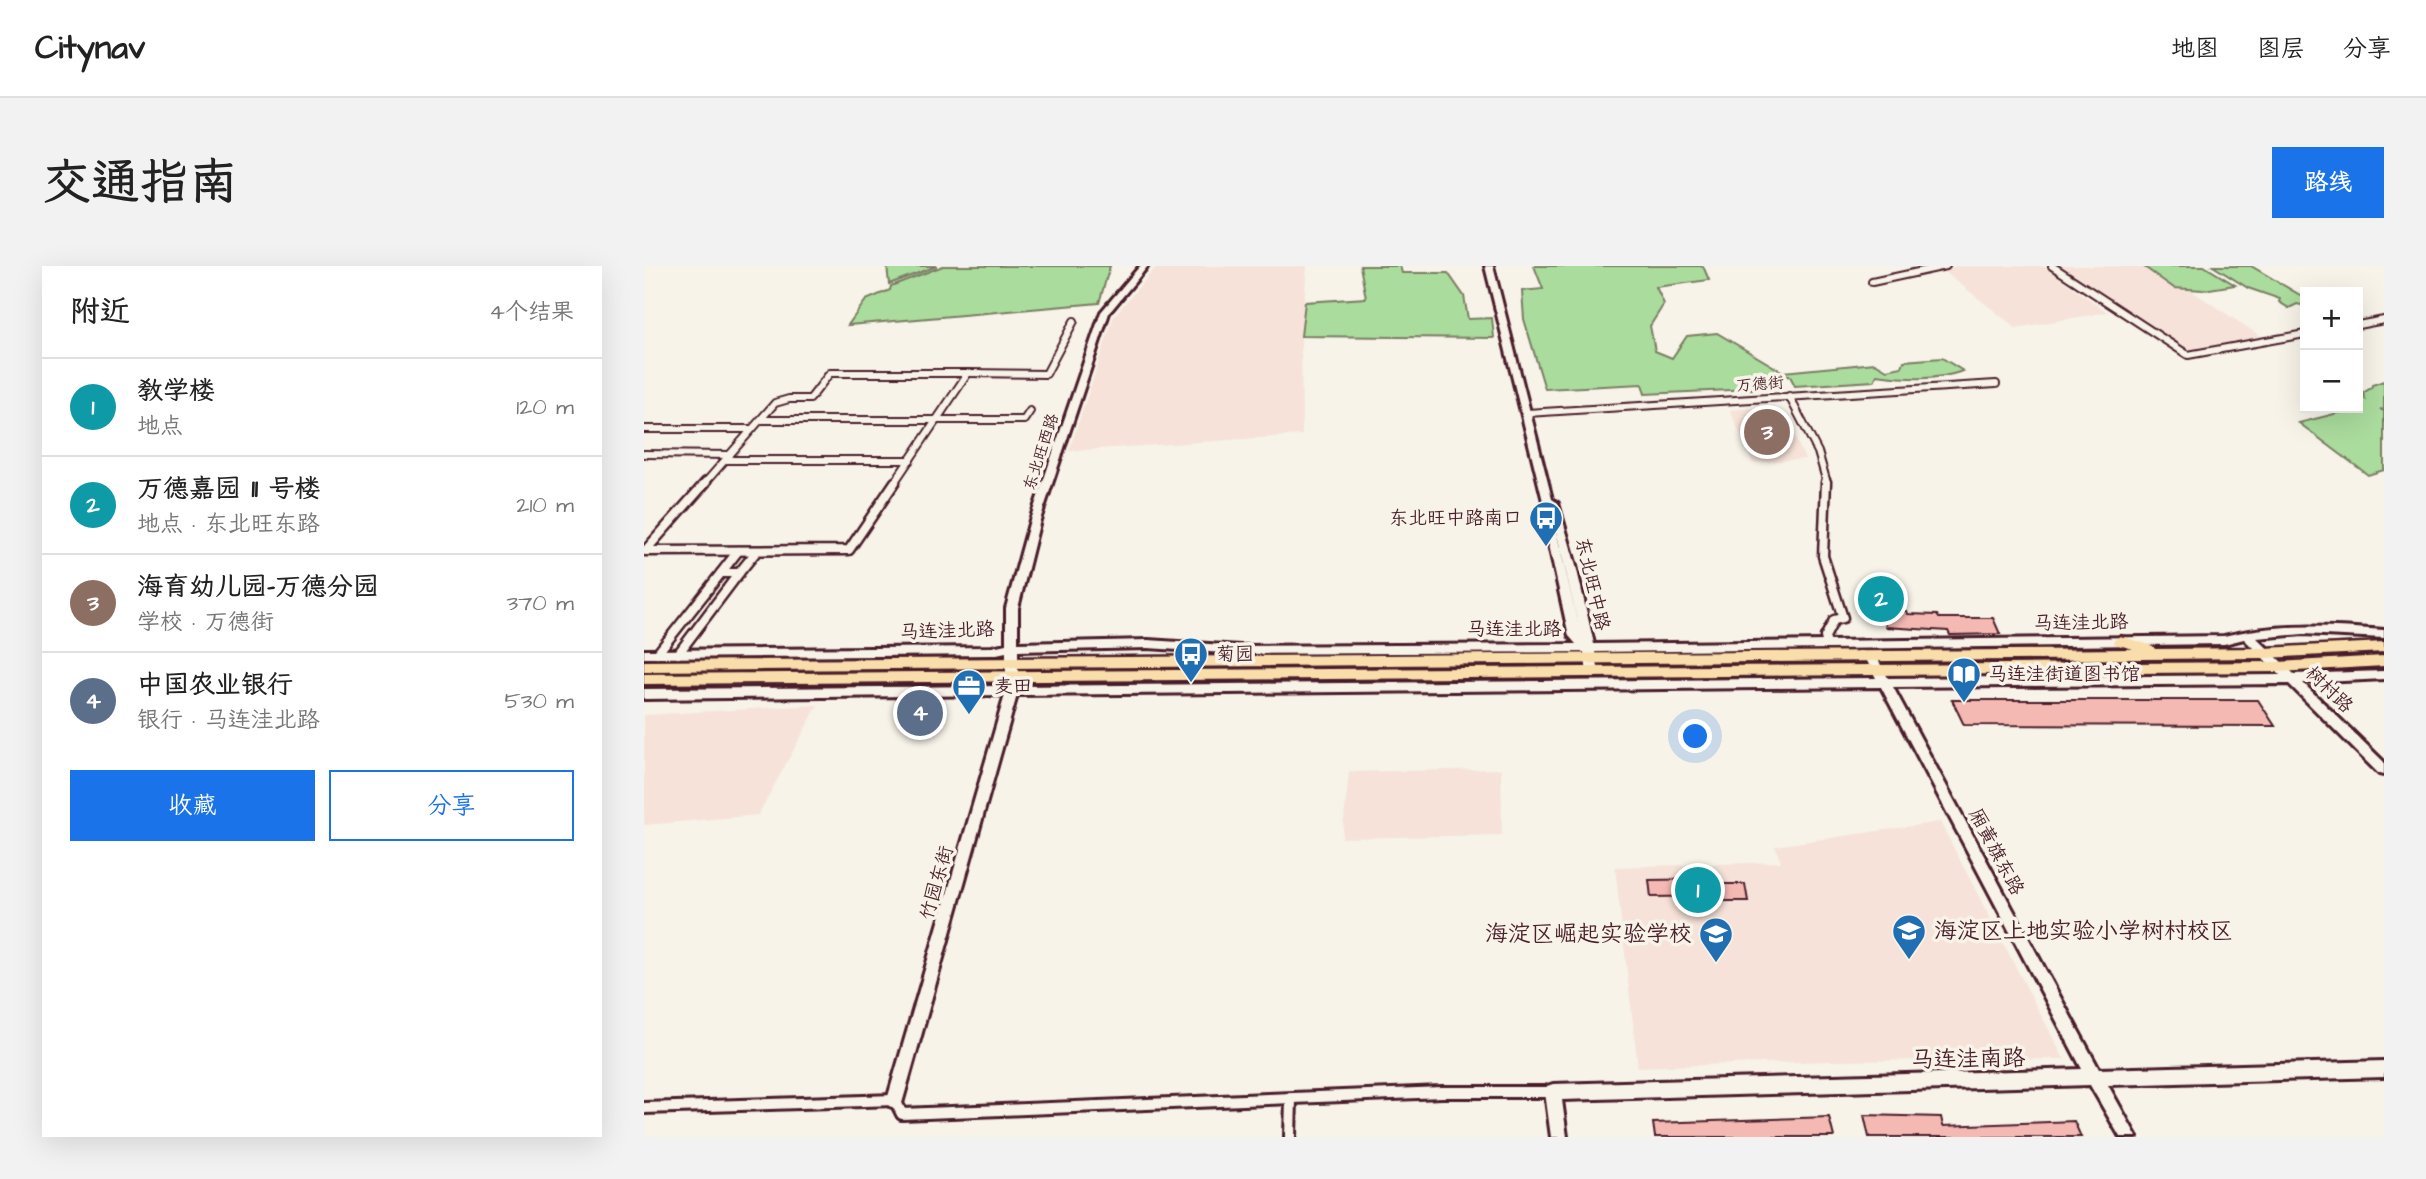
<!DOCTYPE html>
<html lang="zh">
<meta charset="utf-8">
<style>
body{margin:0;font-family:"Architects Daughter","LXGW WenKai TC",sans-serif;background:#f2f2f2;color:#222}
.controls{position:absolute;right:21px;top:21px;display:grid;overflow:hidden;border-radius:0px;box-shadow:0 7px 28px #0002}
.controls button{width:63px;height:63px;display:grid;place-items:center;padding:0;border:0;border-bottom:2px solid #e0e0e0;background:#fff;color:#222;font:35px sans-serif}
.you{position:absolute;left:1052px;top:471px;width:24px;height:24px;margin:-18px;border:5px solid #fff;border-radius:50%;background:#1a73e8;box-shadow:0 0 0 10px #1a73e833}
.badge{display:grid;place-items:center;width:46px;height:46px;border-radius:50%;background:#1a73e8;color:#fff;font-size:23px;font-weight:700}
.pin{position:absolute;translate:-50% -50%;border:4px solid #fff;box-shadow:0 2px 7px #0006}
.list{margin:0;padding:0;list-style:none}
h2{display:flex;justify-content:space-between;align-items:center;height:91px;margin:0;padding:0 28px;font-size:30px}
h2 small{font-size:23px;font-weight:400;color:#767676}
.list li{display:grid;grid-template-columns:46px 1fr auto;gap:21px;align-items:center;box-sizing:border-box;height:98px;padding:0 28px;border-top:2px solid #e0e0e0}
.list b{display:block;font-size:26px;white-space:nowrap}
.list p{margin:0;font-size:23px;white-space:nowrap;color:#767676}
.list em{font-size:23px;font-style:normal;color:#767676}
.actions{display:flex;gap:14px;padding:21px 28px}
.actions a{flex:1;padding:16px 0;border:2px solid #1a73e8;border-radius:0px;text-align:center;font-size:24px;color:#1a73e8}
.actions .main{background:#1a73e8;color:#fff}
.map{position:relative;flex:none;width:1740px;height:871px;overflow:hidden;border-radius:0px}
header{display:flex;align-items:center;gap:42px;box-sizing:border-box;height:98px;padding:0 35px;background:#fff;border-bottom:2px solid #e0e0e0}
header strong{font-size:33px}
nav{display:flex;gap:38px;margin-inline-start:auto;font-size:24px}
.intro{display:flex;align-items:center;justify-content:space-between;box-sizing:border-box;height:168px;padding:0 42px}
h1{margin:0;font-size:49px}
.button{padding:18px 32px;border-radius:0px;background:#1a73e8;color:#fff;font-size:24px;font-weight:700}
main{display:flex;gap:42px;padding:0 42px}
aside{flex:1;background:#fff;border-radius:0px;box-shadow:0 7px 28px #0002}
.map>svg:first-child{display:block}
</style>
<header>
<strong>Citynav</strong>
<nav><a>地图</a><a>图层</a><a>分享</a></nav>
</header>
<div class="intro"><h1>交通指南</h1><a class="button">路线</a></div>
<main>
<aside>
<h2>附近<small>4个结果</small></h2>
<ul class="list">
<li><span class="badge" style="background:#0f9aa8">1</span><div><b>教学楼</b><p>地点</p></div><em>120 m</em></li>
<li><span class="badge" style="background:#0f9aa8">2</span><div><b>万德嘉园 11 号楼</b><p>地点 · 东北旺东路</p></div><em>210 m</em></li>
<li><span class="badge" style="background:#8d6e63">3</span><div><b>海育幼儿园-万德分园</b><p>学校 · 万德街</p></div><em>370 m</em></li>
<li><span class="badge" style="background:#5c6f8a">4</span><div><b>中国农业银行</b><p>银行 · 马连洼北路</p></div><em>530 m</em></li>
</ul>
<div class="actions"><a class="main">收藏</a><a>分享</a></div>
</aside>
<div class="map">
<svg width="1740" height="871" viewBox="0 0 1740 871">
<rect width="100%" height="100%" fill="#f7f3e8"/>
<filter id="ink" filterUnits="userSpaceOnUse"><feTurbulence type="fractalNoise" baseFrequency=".0143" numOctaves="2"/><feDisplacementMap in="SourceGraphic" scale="14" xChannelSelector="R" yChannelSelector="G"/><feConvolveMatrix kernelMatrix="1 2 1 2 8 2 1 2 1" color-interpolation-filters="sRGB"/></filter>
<g filter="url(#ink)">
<g fill="#f6e2d8">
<path d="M513,0H663L657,70L658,169L425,185L470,50Z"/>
<path d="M1313,0H1399L1463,46L1372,62L1297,3Z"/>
<path d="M1414,0H1509L1618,71L1546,87Z"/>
<path d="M1120,141L1141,150L1161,193L1109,197L1086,144Z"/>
<path d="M174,439L114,549L0,559V449Z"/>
<path d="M857,503L858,569L698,572L705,506Z"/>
<path d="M1296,556L1420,793L1186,795L994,801L971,601L1137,596L1131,580Z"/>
</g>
<g fill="#aadc9d" stroke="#7a7e64" stroke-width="2">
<path d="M243,0H293L245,18Z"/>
<path d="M299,0H466L455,37L204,59L222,34L246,24L247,20Z"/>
<path d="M716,0H756L758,7H804L820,30L824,53L848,52L850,72L657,70L661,36L722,32Z"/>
<path d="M890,0H1059L1065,14L1012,21L1020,38L1006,60L1011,85L1028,92L1043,70L1073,67L1139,106L1231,97L1243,104L1258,101L1260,95L1298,92L1319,105C1290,115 1263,113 1233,109L1230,115L1151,120L1146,110L1122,112L1123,119L1108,123L1001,128L998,118L901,123L880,53L878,25L899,23Z"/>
<path d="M1499,0H1560L1591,19L1559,24L1530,22Z"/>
<path d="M1569,0H1607L1661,32V40L1653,38L1645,42L1635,36L1636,33L1604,22Z"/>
<path d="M1740,115V144L1736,143L1740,145V204L1724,209L1655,157L1714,142V128L1721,133L1719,127L1727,122L1728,119Z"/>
</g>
<g fill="#f5b9b3" stroke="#4a1f2b" stroke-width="2">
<path d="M1226,321H1240L1249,345H1263L1264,348L1293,349L1295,352H1349L1356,368L1306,369L1304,365L1242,361L1240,355H1237Z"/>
<path d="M1308,434H1614L1631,460L1320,459Z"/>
<path d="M1072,613L1073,618H1101L1104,635H1080L1079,630L1007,631L1005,614Z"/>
<path d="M1220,849L1297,851L1299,860L1430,855L1437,871H1225Z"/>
<path d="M1185,851L1190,871H1011L1009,857Z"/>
</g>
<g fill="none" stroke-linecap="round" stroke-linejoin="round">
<g stroke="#4a1f2b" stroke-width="10">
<g id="street-far2">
<path d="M1408,0L1544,89L1661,68"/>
<path d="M1228,16L1302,0"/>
<path d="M1714,59L1740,54"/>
<path d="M324,107L402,108L430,55"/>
<path d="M1145,130L1174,186L1183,217"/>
<path d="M883,147L1352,118"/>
<path d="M117,154H380L386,145"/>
<path d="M0,163H108"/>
<path d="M0,188L86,189"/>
<path d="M82,194H266"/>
<path d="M61,217L131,137L145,133H166L186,107H324L250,217"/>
</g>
</g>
<g stroke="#4a1f2b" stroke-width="13">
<g id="street-far1">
<path d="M62,216L1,285L205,284L251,216"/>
<path d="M1182,216L1179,290L1199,352L1190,354L1181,371L1183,379"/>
<path d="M77,307L94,285"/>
<path d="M95,307L112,286"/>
<path d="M13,388L77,307H95L34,388"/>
</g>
</g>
<g stroke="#4a1f2b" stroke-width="16">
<g id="street">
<path d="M0,842L251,834L258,848L798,826H909"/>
<path d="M646,871L647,833"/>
</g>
</g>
<g stroke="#4a1f2b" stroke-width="6">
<path id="secondary" d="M496,0H504L465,47L396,254L374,342V377L504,374L596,380L932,378L925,370L902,265L899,235L841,0H849L908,233L914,237L932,300L950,378L1580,370C1632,357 1686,360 1740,364V372L1659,368L1613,372L1650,408L1740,405V413L1659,417L1740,496V509L1735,508L1645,418L1249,421L1455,803L1740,795V811L1464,819L1493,871H1476L1446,819L918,834L923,871H907L901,826L903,820L909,818L1438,803L1237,421L373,429L259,834L257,840L251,842L245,840L243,834L361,429L0,433V423L362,420V386L348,389L0,392V384L348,381L362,378V342L386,254L457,46ZM912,264L936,366L912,265ZM1600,373L1636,409L1244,412L1231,388L1216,385L1212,386L1210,389L1212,392L1223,395L1232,412L374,420V385L504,382L596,388L940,386L943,406L949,410L955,406L951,386L1580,378Z"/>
</g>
<g stroke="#4a1f2b" stroke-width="5">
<g id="primary">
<path d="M1476,370L1509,380L1511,383L1620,382L1740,376V386L1620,392L0,405V395L1489,383L1471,378L1469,375Z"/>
<path d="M1740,390V400L1634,406L0,418V408L1634,396Z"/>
</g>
</g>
<use href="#street-far2" stroke="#f7f3e8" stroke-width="6"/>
<use href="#street-far1" stroke="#f7f3e8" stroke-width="8"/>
<use href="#street" stroke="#f7f3e8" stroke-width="10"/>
<use href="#secondary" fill="#f7f3e8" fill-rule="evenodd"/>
<use href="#primary" fill="#f9deab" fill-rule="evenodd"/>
</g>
</g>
<defs>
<g id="bus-pin" transform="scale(1.75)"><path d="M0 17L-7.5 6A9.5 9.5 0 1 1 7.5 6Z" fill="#1f6fb2" stroke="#f7f3e8"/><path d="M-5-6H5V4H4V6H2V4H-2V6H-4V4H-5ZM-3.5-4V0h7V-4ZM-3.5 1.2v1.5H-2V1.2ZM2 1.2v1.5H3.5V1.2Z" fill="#fff"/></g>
<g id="library-pin" transform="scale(1.75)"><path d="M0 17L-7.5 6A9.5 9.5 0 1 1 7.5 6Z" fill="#1f6fb2" stroke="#f7f3e8"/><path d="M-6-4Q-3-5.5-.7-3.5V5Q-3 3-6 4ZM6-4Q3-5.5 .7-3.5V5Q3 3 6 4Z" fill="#fff"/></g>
<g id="office-pin" transform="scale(1.75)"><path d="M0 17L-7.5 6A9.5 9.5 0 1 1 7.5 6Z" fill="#1f6fb2" stroke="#f7f3e8"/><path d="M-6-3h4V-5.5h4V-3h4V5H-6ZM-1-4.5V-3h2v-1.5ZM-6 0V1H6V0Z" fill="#fff"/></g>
<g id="school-pin" transform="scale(1.75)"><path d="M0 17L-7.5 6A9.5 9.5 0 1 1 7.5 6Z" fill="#1f6fb2" stroke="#f7f3e8"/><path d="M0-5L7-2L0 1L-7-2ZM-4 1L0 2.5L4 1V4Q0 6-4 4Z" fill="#fff"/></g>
</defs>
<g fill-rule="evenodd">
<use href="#bus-pin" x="902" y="252"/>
<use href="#bus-pin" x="547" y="388"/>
<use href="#library-pin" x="1320" y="408"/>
<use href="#office-pin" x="325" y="420"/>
<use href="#school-pin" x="1265" y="665"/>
<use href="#school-pin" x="1072" y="668"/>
</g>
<g text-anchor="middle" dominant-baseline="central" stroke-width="7" stroke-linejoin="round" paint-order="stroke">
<g font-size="16" fill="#4a1f2b" stroke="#f7f3e8">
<text transform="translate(1116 118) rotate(-4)">万德街</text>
<text transform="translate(397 186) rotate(-72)">东北旺西路</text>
</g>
<g font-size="19" fill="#4a1f2b" stroke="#f7f3e8" text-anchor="start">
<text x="878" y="252" text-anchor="end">东北旺中路南口</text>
<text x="572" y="388">菊园</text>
<text x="1344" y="408">马连洼街道图书馆</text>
<text x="350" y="420">麦田</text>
</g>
<g font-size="19" fill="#4a1f2b" stroke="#f7f3e8">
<text transform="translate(948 318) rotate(77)">东北旺中路</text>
<text transform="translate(1437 357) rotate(-1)">马连洼北路</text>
<text x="870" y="363">马连洼北路</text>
<text transform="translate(303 365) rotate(-2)">马连洼北路</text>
<text transform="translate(1685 424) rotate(44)">树村路</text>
<text transform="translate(1352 586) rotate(62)">厢黄旗东路</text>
<text transform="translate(293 617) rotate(-74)">竹园东街</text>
</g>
<g font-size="23" fill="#4a1f2b" stroke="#f7f3e8" text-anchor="start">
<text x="1290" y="665">海淀区上地实验小学树村校区</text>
<text x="1048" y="668" text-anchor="end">海淀区崛起实验学校</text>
</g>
<g font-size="23" fill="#4a1f2b" stroke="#f7f3e8">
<text transform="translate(1324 793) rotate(-1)">马连洼南路</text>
</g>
</g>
</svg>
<div class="controls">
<button>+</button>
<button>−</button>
</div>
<div class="you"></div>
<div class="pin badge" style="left:1054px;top:624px;background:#0f9aa8">1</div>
<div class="pin badge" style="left:1237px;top:333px;background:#0f9aa8">2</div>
<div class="pin badge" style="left:1123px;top:166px;background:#8d6e63">3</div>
<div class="pin badge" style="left:276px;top:447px;background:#5c6f8a">4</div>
</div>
</main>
